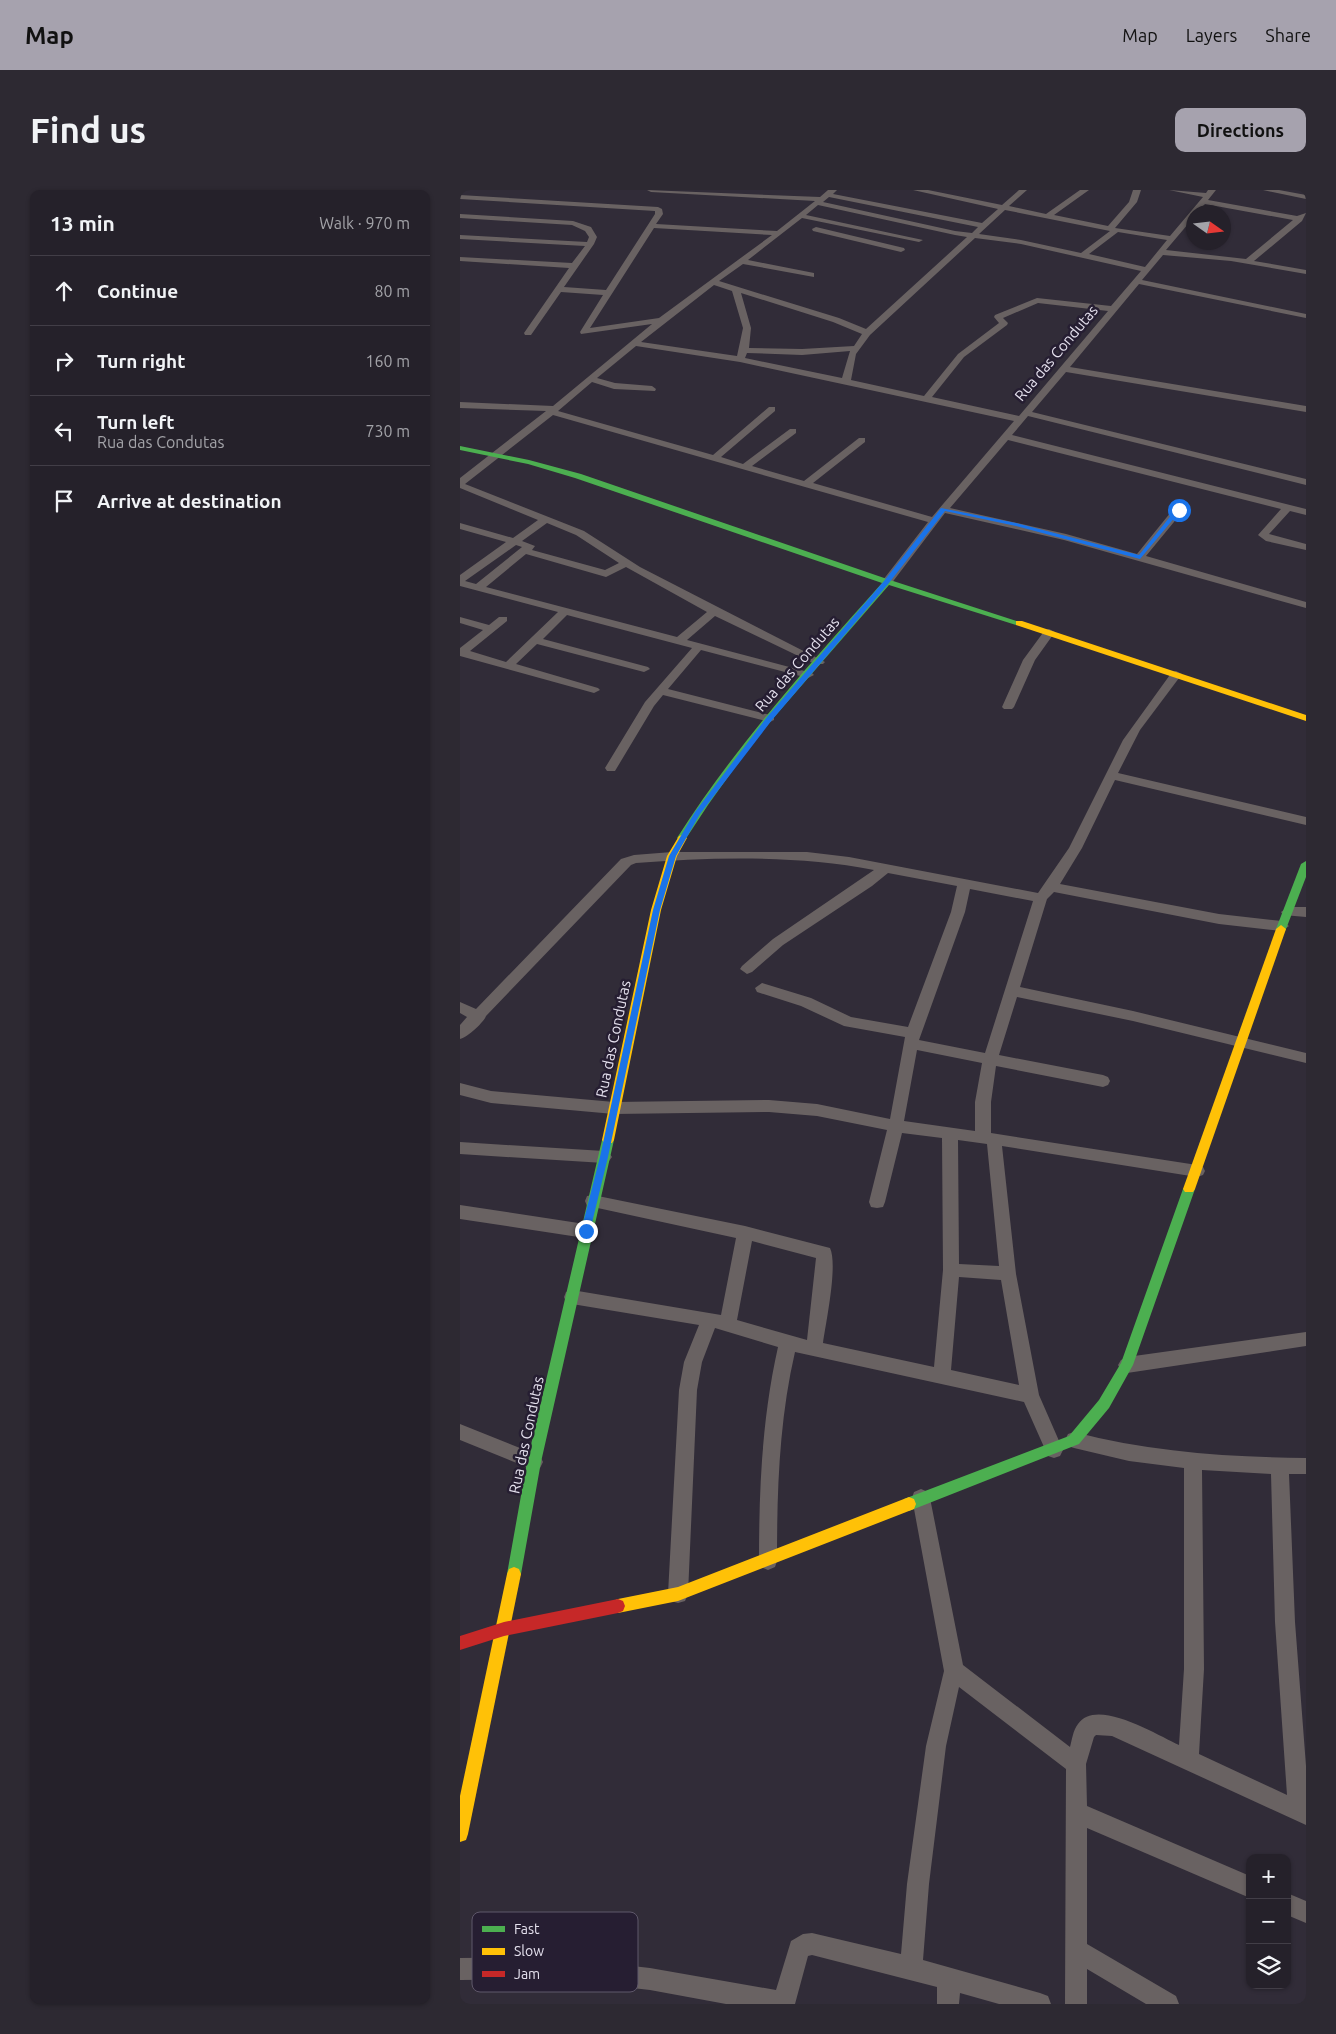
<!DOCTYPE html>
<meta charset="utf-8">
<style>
body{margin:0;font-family:Ubuntu,sans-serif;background:#2d2932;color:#f1f3f6}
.controls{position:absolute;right:15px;bottom:15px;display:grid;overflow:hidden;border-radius:10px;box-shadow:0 1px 4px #0004}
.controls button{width:45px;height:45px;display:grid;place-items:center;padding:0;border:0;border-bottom:1px solid #423e47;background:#25212a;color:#f1f3f6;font:25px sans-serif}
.compass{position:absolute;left:726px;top:15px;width:45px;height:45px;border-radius:50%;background:#25212a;box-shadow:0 1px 4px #0004;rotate:104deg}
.stop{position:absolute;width:15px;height:15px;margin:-11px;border:4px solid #1a73e8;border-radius:50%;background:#fff}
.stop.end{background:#1a73e8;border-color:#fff;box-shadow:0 1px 5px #0008}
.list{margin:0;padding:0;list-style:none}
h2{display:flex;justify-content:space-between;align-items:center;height:65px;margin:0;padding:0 20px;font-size:21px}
h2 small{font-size:16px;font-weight:400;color:#a3a3a8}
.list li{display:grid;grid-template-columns:32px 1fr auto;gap:15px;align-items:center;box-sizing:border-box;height:70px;padding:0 20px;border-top:1px solid #423e47}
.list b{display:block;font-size:19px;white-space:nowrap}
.list p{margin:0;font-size:16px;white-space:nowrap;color:#a3a3a8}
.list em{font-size:16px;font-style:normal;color:#a3a3a8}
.icon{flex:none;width:28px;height:28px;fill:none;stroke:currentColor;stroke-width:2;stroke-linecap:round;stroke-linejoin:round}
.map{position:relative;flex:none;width:846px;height:1814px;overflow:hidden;border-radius:10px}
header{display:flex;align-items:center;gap:30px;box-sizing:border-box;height:70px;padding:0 25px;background:#a6a2ae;color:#111}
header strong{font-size:24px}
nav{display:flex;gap:28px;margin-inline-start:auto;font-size:18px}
.intro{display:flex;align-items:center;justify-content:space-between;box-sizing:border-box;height:120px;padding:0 30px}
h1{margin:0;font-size:35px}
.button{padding:12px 22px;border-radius:10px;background:#a6a2ae;color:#111;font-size:18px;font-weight:700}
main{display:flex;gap:30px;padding:0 30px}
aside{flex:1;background:#25212a;border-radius:10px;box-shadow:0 1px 4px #0004}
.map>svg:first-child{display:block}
</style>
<header>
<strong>Map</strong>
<nav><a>Map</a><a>Layers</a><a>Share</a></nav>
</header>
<div class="intro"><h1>Find us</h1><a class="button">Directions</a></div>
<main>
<aside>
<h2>13 min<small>Walk · 970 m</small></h2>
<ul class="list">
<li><svg class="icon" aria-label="ahead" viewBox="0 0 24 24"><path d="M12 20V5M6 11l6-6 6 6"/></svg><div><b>Continue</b></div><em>80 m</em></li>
<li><svg class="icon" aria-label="right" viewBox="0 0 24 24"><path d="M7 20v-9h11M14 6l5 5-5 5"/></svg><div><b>Turn right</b></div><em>160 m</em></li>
<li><svg class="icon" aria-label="left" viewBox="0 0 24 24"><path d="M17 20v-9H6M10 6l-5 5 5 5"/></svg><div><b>Turn left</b><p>Rua das Condutas</p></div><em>730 m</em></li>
<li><svg class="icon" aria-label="arrive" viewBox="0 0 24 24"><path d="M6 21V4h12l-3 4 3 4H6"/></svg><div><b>Arrive at destination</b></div></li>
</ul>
</aside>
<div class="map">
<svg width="846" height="1814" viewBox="0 0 846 1814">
<rect width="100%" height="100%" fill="#312c38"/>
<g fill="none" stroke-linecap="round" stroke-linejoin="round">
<g fill="#696262" fill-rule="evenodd">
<path d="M187,0L360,7L368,0H377L373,4L522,33L538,19L453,0H468L542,15L559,0H567L549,16L586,24L620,0H629L594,25L648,36L669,12L673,0H681L677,12L655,38L710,46L743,7L709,0L746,3L748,0H756L748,10L837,26L846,23L842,31L794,71L846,80V84L771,71L703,65L682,90L846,124V128L679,94L610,177L846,216V222L606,182L572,222L846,289V295L568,226L552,245L846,319V325L830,321L809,344L846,354V360L806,351L798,345L821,319L548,250L490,318L606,344L677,364L715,317H723V321L686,366L846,412V418L604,350L485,323L431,394H423V390L468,332L93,225L5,294L124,341L180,377L365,472L363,474H355L255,426L227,450L352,483L354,485L348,488L241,460L208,499L314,526V530L310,532L203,505L194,516L155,581H147L145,578L185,512L232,458L107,425L83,449L188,477L190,479L184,482L77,454L56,474L138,498L140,500L134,503L0,466V458L23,440L0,433V427L29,435L39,427H47V431L10,461L46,472L98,422L0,396V385L46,352L0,339V333L53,348L78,330L0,298V288L86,221L0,218V212L93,216L192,134L121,144L120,142L143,105L101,102L71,145H65L64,143L109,78L0,71V67L112,73L125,56L0,49V45L127,52L129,47L125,41L112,35L0,28V24L113,31L131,37L137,47L134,54L104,97L146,100L195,24V21L0,9V5L198,17L202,19L203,24L196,34L317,41L355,11L191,2ZM369,7L518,37L512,43L495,41L363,12ZM745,14L833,30L786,69L706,60L734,27V22H737ZM358,15L495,45L507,47L406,139L379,128L259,91L283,74L354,87V83L288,70L342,28L459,52L463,50L346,25ZM545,20L650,41L621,63L561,50L519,44ZM194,38L312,45L199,128L130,138ZM658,42L707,50L685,77L629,64ZM515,48L561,54L681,81L651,116L577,108L535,125L534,127L539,133L498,164L464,206L391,190L396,164L410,145ZM254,95L272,101L283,138L277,166L181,152ZM281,103L373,132L402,144L394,156L342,159L289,158L291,138ZM578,113L648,121L559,226L472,207L504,167L547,135L548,133L543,128ZM176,156L280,172L554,231L472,327L353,293L405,252V248H399L344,291L292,276L336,243V239H330L283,274L261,267L315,221V217H309L253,265L98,221L132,192L154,199L195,201L196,199L192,196L155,193L137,188ZM390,161L382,188L285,168L287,163L342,165ZM87,333L116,345L159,373L145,380L72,360L75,356L62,351ZM56,355L62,357L16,394L5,391ZM66,364L146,387L166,377L247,422L217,447L26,397Z"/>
<path d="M803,0H819L846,5V9Z"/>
<path d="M356,37L444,58L445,60L441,62L353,41L352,39Z"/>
<path d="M589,439L595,442L575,470L554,517L552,519H544L542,517L563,470L585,440Z"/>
<path d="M716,481L722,484L680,540L658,583L846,627V635L655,590L622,658L600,694L759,724L822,731L829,736L822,741L759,734L594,702L587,709L560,797L673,821L846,863V873L673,831L557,807L539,865L643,885L648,887L650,891L648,895L643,897L536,876L531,912V943L737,975L743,977L745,981L743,985L737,987L542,956L556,1084L579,1205L603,1260L600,1266L594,1268L588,1266L564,1212L335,1162C319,1231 317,1301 317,1371L315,1377L308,1380L301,1377L299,1371C299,1299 302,1228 318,1157L255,1138L242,1172L237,1200L228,1404L225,1411L218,1413L211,1411L208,1404L219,1200L224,1172L239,1135L112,1114L106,1112L104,1107L106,1102L112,1100L261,1125L276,1048L133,1017L127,1016L125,1011L127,1006L133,1005L285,1036L370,1058C378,1075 366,1132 363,1153L474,1177L483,1080L482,948L442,943L425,1012L423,1017L417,1018L411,1017L409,1012L427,940L357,926L309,922L154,924L31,913L0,905V893L31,901L154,912L309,910L357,914L430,929L445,847L384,836L341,816L297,802L295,798L302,793L351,808L391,827L448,837L491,722L497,696L428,683L412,696L323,755L292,782L287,784L280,779L282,776L313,749L414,680C337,665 254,667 176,673L171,675L26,826C24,832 8,847 0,849V835L7,827L0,823V812L16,819L161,669L174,665L212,662H347L389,667L578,703L609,658L663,550L712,482ZM510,699L573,711L525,863L459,850L505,722ZM457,860L522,873L515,912V941L444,931ZM498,950L527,954L539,1076L499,1074ZM292,1051L356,1068L347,1150L277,1130ZM499,1087L541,1090L559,1195L491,1180Z"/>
<path d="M828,717H846V727L823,725L821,722Z"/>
<path d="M0,952L144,961L149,963L152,967L149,971L144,973L0,964Z"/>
<path d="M0,1015L125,1034L131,1036L133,1041L131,1046L125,1048L0,1029Z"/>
<path d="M846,1142V1156L667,1183L661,1180L658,1175L661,1170L667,1167Z"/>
<path d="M0,1234L80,1266L83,1272L80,1278L74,1280L0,1250Z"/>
<path d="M614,1242C691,1262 767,1267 846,1268V1284H829L835,1432L846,1576V1635L652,1546L636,1545L634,1547L626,1574L627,1616L790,1686V1708L627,1638V1754L716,1806L719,1814H686L627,1779V1814H605L606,1579L499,1497L486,1556L469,1694L463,1770L580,1803L588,1806L591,1814H539L500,1803L499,1814H477V1797L352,1765L348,1766L335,1814H266L190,1800L93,1789L0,1790V1768L93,1767L190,1778L316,1800L331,1751L343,1744L352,1743L441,1764L447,1694L466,1556L484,1481L452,1308L454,1302L461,1299L468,1302L470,1308L503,1475L610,1557C612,1550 613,1540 618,1534C636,1507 697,1545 719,1555L724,1479V1278L669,1271L614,1258L608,1256L605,1250L608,1244ZM742,1280L811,1284L815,1432L827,1605L739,1564L744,1479Z"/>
<path d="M827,1703L846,1711V1733L827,1725Z"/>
</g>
<g fill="#4caf50" fill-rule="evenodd">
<path d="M0,256L69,270L121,284L430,390L563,433L556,435L429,395L295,549L248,615L225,650H219L217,648C276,555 349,475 422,393L115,288L68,274L0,260Z"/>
<path d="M846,671V687L826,739L825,741H817L816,739L841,674Z"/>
<path d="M148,945L152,947L154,950L81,1272L61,1384L59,1389L54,1391L49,1389L47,1384L67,1272L142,950L144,947Z"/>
<path d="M729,994L733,996L735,999L673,1175L649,1218L619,1254L449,1321L444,1319L442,1314L444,1309L609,1246L639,1210L661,1173L723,999L725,996Z"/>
</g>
<g fill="#ffc107" fill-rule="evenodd">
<path d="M556,431H562L846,525V531L556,435Z"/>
<path d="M222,645L227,648L217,666L201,720L154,950L152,953H144L142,950L191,720L207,666L219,646Z"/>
<path d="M821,735L826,739L735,999L733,1002H725L723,999L816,739Z"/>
<path d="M449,1307L454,1309L456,1314L454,1319L218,1411L158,1423L153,1421L151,1416L153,1411L158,1409L218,1397Z"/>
<path d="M54,1377L59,1379L61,1384L8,1644L6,1650L0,1652V1606L47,1384L49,1379Z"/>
</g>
<path fill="#c62828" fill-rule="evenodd" d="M158,1409L163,1411L165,1416L163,1421L158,1423L44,1446L0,1460V1446L44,1432Z"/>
</g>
<path fill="#1a73e8" d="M481,318L556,333L679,365L717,318L721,320L680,369L556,336L485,321L429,393L312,530L240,624L216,666L200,720L148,967L130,1041L129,1043H122L121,1041L140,967L193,720L209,666L235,622L307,527L424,391Z"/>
<g text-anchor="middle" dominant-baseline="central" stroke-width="5" stroke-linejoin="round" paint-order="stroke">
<g font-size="15" fill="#e5e1ee" stroke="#261e32">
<text transform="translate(596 163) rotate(-50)">Rua das Condutas</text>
<text transform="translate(337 474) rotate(-49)">Rua das Condutas</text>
<text transform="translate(153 849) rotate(-78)">Rua das Condutas</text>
<text transform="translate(66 1245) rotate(-78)">Rua das Condutas</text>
</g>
</g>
<rect x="12" y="1722" width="166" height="80" rx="8" fill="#261e32" stroke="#5f586a" stroke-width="1"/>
<rect x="22" y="1736" width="23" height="6" fill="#4caf50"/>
<rect x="22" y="1758" width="23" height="7" fill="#ffc107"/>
<rect x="22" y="1781" width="23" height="6" fill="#c62828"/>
<g font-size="14" fill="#e5e1ee">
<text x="54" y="1744">Fast</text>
<text x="54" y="1766">Slow</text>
<text x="54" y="1789">Jam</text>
</g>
</svg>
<div class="controls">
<button>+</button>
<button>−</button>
<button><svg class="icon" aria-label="layers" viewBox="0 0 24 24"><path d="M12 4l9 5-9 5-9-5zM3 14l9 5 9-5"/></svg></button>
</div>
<svg class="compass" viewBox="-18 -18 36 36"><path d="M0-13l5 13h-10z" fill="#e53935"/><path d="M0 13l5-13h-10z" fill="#a3a3a8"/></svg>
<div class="stop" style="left:719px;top:320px"></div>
<div class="stop end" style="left:126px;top:1041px"></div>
</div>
</main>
